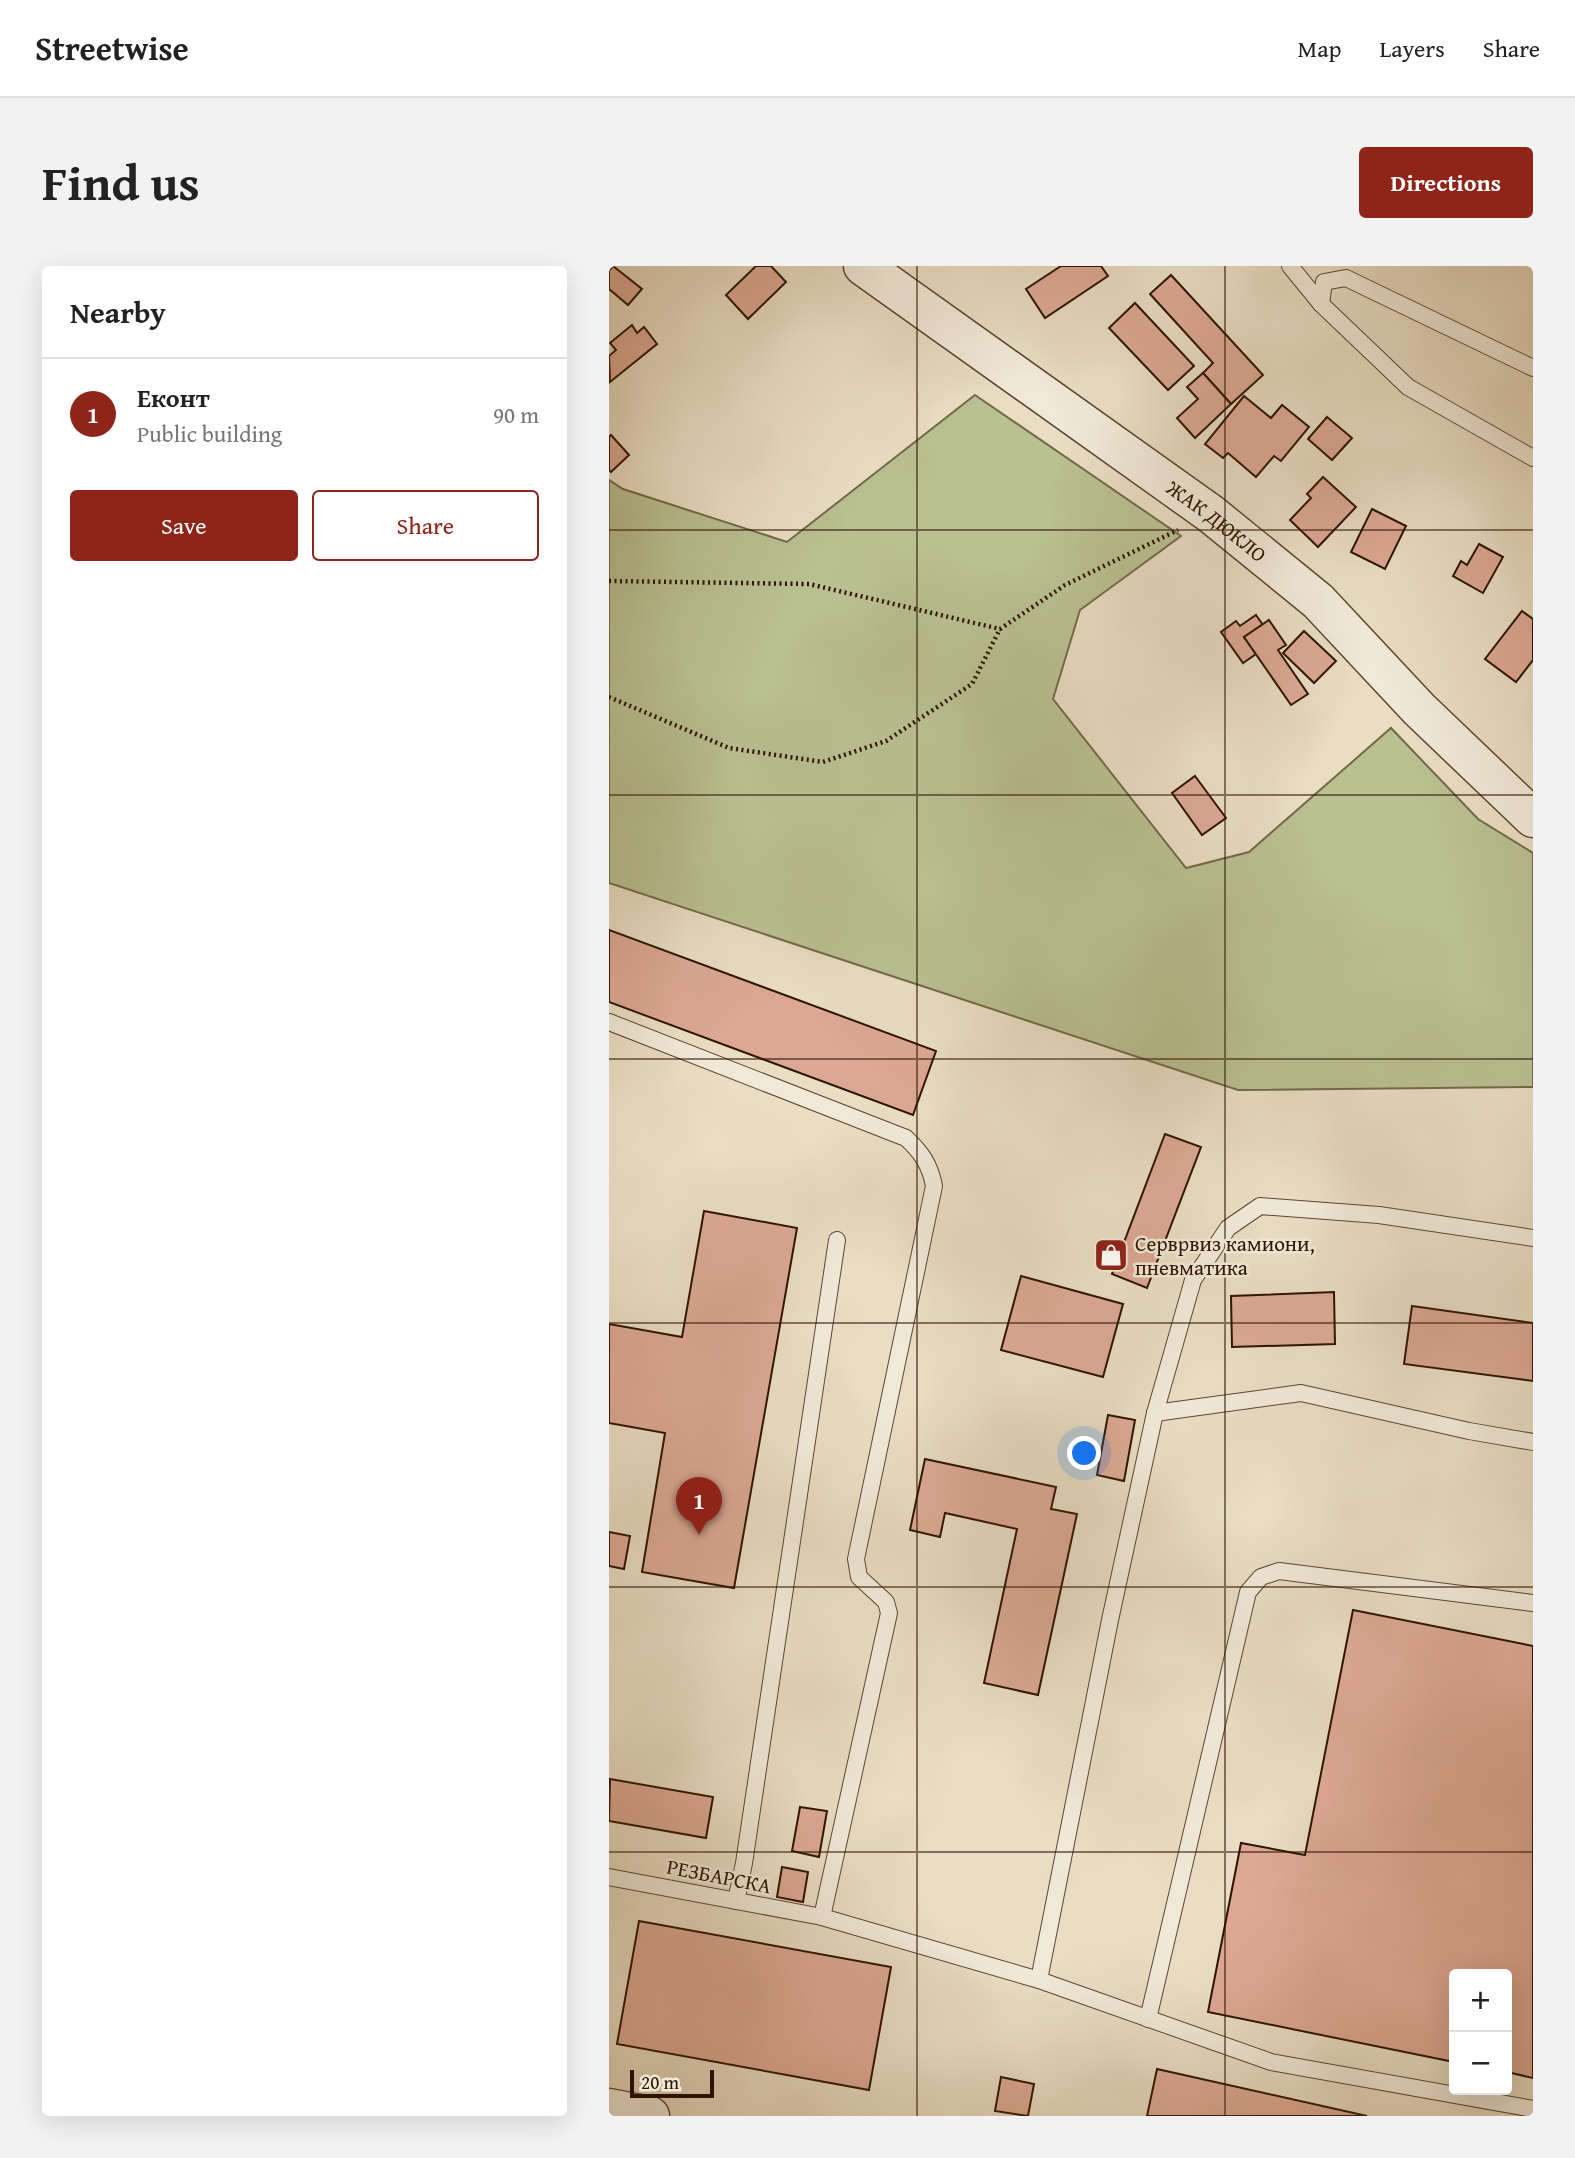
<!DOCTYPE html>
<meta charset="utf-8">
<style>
body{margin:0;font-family:"Gentium Book Plus",serif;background:#f2f2f2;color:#222}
.controls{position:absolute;right:21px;bottom:21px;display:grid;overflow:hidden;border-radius:7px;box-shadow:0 7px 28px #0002}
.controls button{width:63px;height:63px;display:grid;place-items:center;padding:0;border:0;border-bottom:2px solid #e0e0e0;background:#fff;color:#222;font:35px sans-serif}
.scale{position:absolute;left:21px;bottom:18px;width:84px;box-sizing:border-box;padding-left:7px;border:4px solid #2d1402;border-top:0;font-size:19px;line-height:24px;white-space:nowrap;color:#2d1402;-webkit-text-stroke:5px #f1e9d8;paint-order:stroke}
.you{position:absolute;left:476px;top:1188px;width:24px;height:24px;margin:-18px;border:5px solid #fff;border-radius:50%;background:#1a73e8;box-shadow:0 0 0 10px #1a73e833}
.badge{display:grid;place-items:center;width:46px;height:46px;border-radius:50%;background:#8f2418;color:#fff;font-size:23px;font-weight:700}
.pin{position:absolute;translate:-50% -58px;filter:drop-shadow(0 2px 4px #0008)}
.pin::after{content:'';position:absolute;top:37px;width:24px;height:21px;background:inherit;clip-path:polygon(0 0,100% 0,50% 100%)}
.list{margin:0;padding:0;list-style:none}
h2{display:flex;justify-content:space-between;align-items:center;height:91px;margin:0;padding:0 28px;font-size:30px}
h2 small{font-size:23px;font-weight:400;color:#767676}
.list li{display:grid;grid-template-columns:46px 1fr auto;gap:21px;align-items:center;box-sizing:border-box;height:112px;padding:0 28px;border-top:2px solid #e0e0e0}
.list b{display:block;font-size:26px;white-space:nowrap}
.list p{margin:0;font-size:23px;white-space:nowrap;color:#767676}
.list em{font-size:23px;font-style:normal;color:#767676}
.actions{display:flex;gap:14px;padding:21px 28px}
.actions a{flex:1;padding:16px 0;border:2px solid #8f2418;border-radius:7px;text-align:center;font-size:24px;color:#8f2418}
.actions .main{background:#8f2418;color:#fff}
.map{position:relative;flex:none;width:924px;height:1850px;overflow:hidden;border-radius:7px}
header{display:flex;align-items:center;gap:42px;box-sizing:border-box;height:98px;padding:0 35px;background:#fff;border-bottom:2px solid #e0e0e0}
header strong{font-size:33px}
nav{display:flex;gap:38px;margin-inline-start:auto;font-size:24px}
.intro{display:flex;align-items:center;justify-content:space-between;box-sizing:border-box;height:168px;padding:0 42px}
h1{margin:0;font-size:49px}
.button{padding:18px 32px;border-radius:7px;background:#8f2418;color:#fff;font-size:24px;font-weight:700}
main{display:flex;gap:42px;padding:0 42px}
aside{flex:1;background:#fff;border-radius:7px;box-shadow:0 7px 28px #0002}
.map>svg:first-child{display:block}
</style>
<header>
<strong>Streetwise</strong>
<nav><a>Map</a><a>Layers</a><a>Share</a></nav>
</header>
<div class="intro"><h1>Find us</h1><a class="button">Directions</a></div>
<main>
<aside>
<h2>Nearby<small></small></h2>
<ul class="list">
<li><span class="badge">1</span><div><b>Еконт</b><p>Public building</p></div><em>90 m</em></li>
</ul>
<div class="actions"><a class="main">Save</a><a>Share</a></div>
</aside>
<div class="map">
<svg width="924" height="1850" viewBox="0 0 924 1850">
<rect width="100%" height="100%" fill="#e9ddc3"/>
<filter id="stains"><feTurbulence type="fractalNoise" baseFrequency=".00286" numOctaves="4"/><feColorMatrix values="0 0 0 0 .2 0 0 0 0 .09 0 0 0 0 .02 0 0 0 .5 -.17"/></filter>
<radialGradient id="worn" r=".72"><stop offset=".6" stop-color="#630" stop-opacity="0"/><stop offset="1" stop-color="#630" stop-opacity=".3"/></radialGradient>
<path fill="#b9c092" stroke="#736a4a" stroke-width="2" d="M366,129L572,270L471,344L444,433L577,602L640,586L782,462L869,553L924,587V821L629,824L0,617V214L14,223L178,276Z"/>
<g fill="#dca893" stroke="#2d1402" stroke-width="2">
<path d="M4,0L33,23L19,39L0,23V5Z"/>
<path d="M147,0H162L177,16L139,53L117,29Z"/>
<path d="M452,0H492L499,10L436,52L417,23Z"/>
<path d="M562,9L654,109L622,138L594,107L604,97L541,28Z"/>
<path d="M526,37L585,100L559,124L500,62Z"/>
<path d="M23,59L28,67L35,61L48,78L1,116L0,90L7,84L1,77Z"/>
<path d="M594,107L622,138L586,172L568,152L589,133L578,121Z"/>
<path d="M635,130L662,152L673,139L700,161L672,195L665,190L647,211L619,187L614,192L596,178Z"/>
<path d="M718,151L743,172L723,194L699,173Z"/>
<path d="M2,169L20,189L2,206L0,204V171Z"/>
<path d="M714,211L747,241L709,281L681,254L702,232L698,228Z"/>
<path d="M763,243L797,260L776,303L742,286Z"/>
<path d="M870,278L894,291L874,327L844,310L852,295L858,299Z"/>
<path d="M913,345L924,353V394L907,416L876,393Z"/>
<path d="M647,349L654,359L635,371L647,388L634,397L612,366L627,355L631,360Z"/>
<path d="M660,354L677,379L669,384L699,428L682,439L635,371Z"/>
<path d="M695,365L727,395L705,417L674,387Z"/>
<path d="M586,510L617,552L593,569L563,527Z"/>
<path d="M0,664L327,785L304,849L0,736Z"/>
<path d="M556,868L592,881L538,1022L503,1008Z"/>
<path d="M95,945L188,962L125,1322L33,1306L56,1167L0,1157V1058L73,1071Z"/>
<path d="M412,1010L514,1038L494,1111L392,1084Z"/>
<path d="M725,1026L726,1078L623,1081L622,1030Z"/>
<path d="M803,1040L924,1057V1115L795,1098Z"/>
<path d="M499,1149L526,1154L515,1215L488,1209Z"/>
<path d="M316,1193L447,1221L442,1243L468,1248L429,1429L375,1417L408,1263L336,1247L331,1271L301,1264Z"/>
<path d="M0,1266L21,1270L15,1303L0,1300Z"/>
<path d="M744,1344L924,1380V1812L898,1806V1708H845V1796L599,1746L632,1577L696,1589Z"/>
<path d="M1,1513L104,1531L97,1572L0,1555Z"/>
<path d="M191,1541L218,1545L210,1591L183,1585Z"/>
<path d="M173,1601L199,1606L194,1636L168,1631Z"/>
<path d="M30,1655L282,1701L260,1824L8,1778Z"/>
<path d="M548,1803L758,1850H538Z"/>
<path d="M392,1811L425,1818L419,1850L386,1845Z"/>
</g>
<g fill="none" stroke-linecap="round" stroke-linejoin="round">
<g stroke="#5c4632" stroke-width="18">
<g id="service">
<path d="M681,0L712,38L799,121L924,192"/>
<path d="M712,38L715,16L737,12L924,102"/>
<path d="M0,756L297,872C313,887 321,899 325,920L247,1293L250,1311L277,1336L280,1347L213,1651"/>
<path d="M546,1147L692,1127L860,1165L924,1176"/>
<path d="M0,1611L213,1651L430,1714L662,1796L924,1843"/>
<path d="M127,1635L135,1597L228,974"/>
<path d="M430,1714L501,1354L546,1147L584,1014L619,962L651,940L770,949L924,972"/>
<path d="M539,1753L639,1326L652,1311L670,1305L924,1337"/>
</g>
</g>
<g stroke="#5c4632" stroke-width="41">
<g id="tertiary">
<path id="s1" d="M254,0L602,248L709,335L810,443L924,552"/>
<path d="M0,1842L41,1850"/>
</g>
</g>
<g stroke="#2d1402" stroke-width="4.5" stroke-dasharray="2 3.5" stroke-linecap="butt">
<path d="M0,315L200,318L391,363L456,319L569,264"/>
<path d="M0,431L120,482L214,496L277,475L363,418L391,363"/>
</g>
<use href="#service" stroke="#f1e9d8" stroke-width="16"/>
<use href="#tertiary" stroke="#f1e9d8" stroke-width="38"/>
</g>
<path fill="none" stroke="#2d1402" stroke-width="2" stroke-opacity="0.55" d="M308,0V1850M616,0V1850M0,264H924M0,529H924M0,793H924M0,1057H924M0,1321H924M0,1586H924"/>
<defs>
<g id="shop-square" transform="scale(1.75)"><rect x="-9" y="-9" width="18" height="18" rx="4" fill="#8f2418" stroke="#f1e9d8"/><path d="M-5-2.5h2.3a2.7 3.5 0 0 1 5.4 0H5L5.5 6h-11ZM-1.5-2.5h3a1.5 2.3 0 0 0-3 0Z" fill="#fff"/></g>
</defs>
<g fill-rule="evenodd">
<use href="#shop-square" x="502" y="989"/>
</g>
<g text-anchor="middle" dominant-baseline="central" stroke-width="5" stroke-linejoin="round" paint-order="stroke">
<g font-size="21" fill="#2d1402" stroke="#f1e9d8">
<text stroke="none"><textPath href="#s1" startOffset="436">ЖАК ДЮКЛО</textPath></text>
<text transform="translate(110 1610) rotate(11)">РЕЗБАРСКА</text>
</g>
<g font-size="21" fill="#2d1402" stroke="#f1e9d8" text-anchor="start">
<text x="526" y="977">Серврвиз камиони,<tspan x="526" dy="24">пневматика</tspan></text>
</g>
</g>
<rect width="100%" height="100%" filter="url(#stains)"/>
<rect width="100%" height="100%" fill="url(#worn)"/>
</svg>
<div class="controls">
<button>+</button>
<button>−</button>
</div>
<div class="scale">20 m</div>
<div class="you"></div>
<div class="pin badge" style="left:90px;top:1269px">1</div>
</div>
</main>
